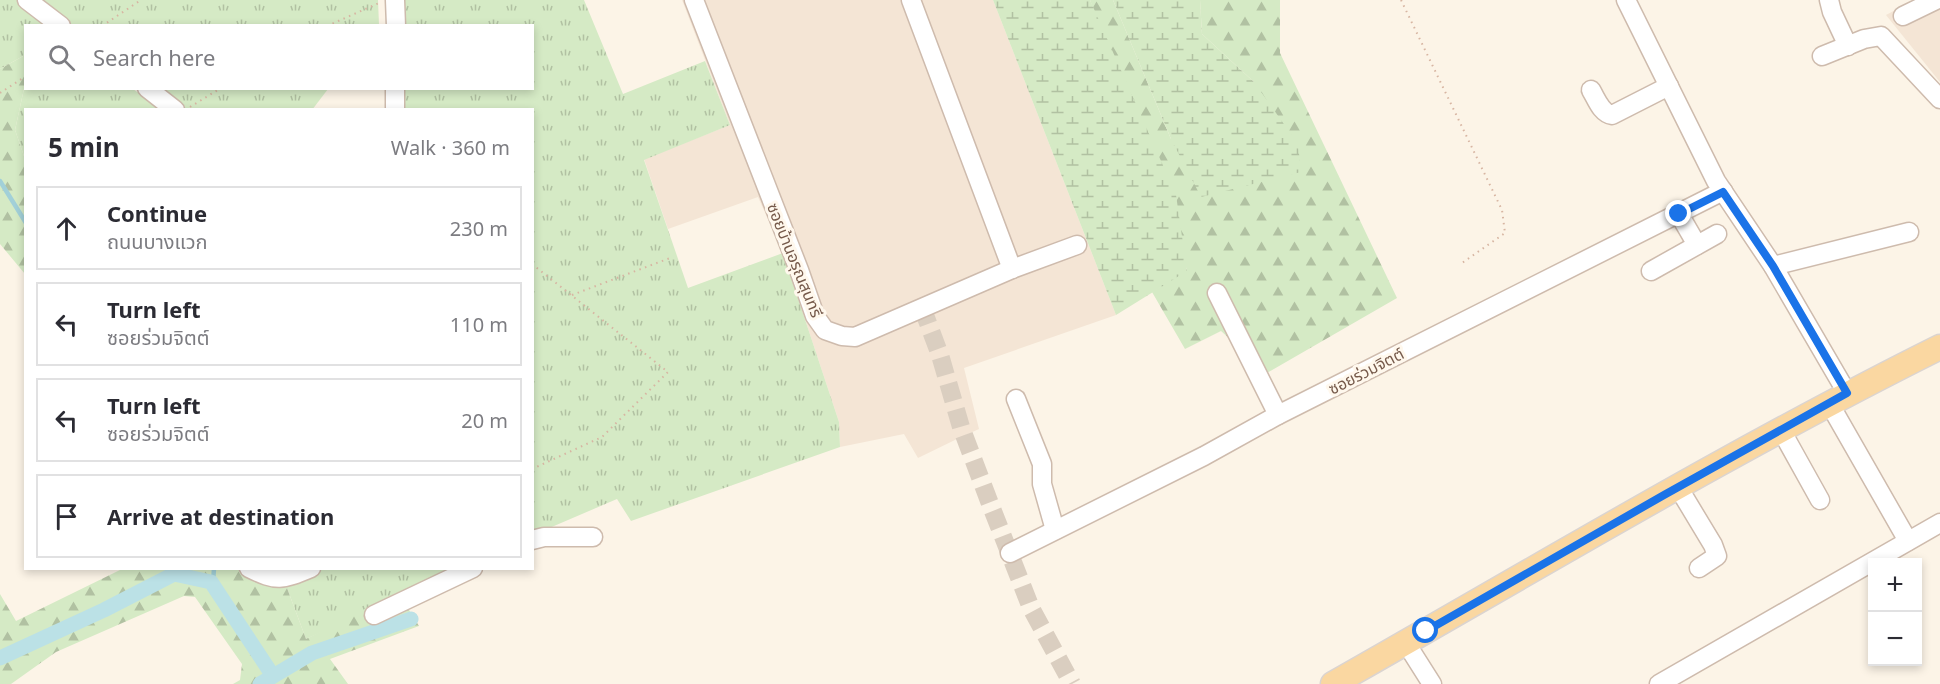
<!DOCTYPE html>
<meta charset="utf-8">
<style>
body{margin:0;font-family:"Noto Sans","Noto Sans Thai",sans-serif;background:#f2f2f3;color:#2b2b33}
.controls{position:absolute;right:18px;bottom:18px;display:grid;overflow:hidden;border-radius:0px;box-shadow:0 3px 9px #0003}
.controls button{width:54px;height:54px;display:grid;place-items:center;padding:0;border:0;border-bottom:2px solid #e1e1e2;background:#fff;color:#2b2b33;font:30px sans-serif}
.stop{position:absolute;width:18px;height:18px;margin:-14px;border:4px solid #1a73e8;border-radius:50%;background:#fff}
.stop.end{background:#1a73e8;border-color:#fff;box-shadow:0 2px 6px #0008}
.list{margin:0;padding:0;list-style:none}
h2{display:flex;justify-content:space-between;align-items:center;height:78px;margin:0;padding:0 24px;font-size:26px}
h2 small{font-size:20px;font-weight:400;color:#7c7c81}
.list li{display:grid;grid-template-columns:39px 1fr auto;gap:18px;align-items:center;box-sizing:border-box;height:84px;margin:0 12px 12px;padding:0 12px;border:2px solid #e1e1e2;border-radius:0px}
.list b{display:block;font-size:22px;white-space:nowrap}
.list p{margin:0;font-size:20px;white-space:nowrap;color:#7c7c81}
.list em{font-size:20px;font-style:normal;color:#7c7c81}
.icon{flex:none;width:33px;height:33px;fill:none;stroke:currentColor;stroke-width:2;stroke-linecap:round;stroke-linejoin:round}
.map{position:relative;flex:none;width:1940px;height:684px;overflow:hidden}
.search{position:absolute;background:#fff;box-shadow:0 3px 9px #0003;left:24px;top:24px;width:510px;height:66px;display:flex;align-items:center;gap:15px;box-sizing:border-box;padding:0 21px;border-radius:0px;color:#7c7c81;font-size:22px}
.panel{position:absolute;background:#fff;box-shadow:0 3px 9px #0003;left:24px;top:108px;width:510px;height:462px;border-radius:0px}
.map>svg:first-child{display:block}
</style>
<div class="map">
<svg width="1940" height="684" viewBox="0 0 1940 684">
<defs>
<pattern id="grass-tufts" width="24" height="20" patternUnits="userSpaceOnUse" patternTransform="scale(1.5)"><rect width="24" height="20" fill="#d5eac5"/><path d="M3 7l-1-3M5 7V3M7 7l1-3M15 17l-1-3M17 17v-4M19 17l1-3" fill="none" stroke="#b1c1a2"/></pattern>
<pattern id="forest-firs" width="22" height="20" patternUnits="userSpaceOnUse" patternTransform="scale(1.5)"><rect width="22" height="20" fill="#d5eac5"/><path d="M5 1l3.5 6h-7zM16 11l3.5 6h-7z" fill="#b1c1a2"/></pattern>
<pattern id="wetland-marsh" width="20" height="14" patternUnits="userSpaceOnUse" patternTransform="scale(1.5)"><rect width="20" height="14" fill="#d5eac5"/><path d="M1 5h8M5 5V1M11 12h8M15 12V8" fill="none" stroke="#b1c1a2"/></pattern>
</defs>
<rect width="100%" height="100%" fill="#fcf4e7"/>
<g fill="#f4e5d5">
<path d="M682,0H993L1116,315L964,368L979,429L957,439L918,458L904,434L840,447L839,422L783,253L758,197L668,229L644,159L730,125Z"/>
<path d="M1914,0H1940V82L1886,15Z"/>
</g>
<g fill="url(#grass-tufts)">
<path d="M0,0H17L51,25L26,26L25,55L0,69Z"/>
<path d="M36,0H378L379,25H71Z"/>
<path d="M397,0H584L623,94L705,61L730,125L644,160L688,288L783,253L839,422L840,447L631,521L617,499L533,535L532,110H387L389,89L532,88V26L395,25Z"/>
<path d="M25,84L26,88L133,89L161,109L26,110L25,159L15,130Z"/>
<path d="M158,89H328L312,110L186,109Z"/>
<path d="M298,569H460L306,639L287,588Z"/>
</g>
<g fill="url(#forest-firs)">
<path d="M1090,0H1113L1171,139L1254,82L1202,34L1200,0H1280V53L1397,298L1267,373L1221,331L1185,349L1152,292L1187,270Z"/>
<path d="M25,55V84L15,130L25,159V274L0,244V69Z"/>
<path d="M122,569H298L287,588L306,639L398,592L419,626L330,659L348,684H233L240,680L242,664L195,597L184,596L56,652L11,684H0V594L16,621Z"/>
</g>
<g fill="url(#wetland-marsh)">
<path d="M993,0H1090L1176,195L1187,271L1116,315Z"/>
<path d="M1113,0H1200L1202,34L1254,82L1298,144L1301,172L1201,197L1171,139Z"/>
</g>
<g fill="none" stroke-linecap="round" stroke-linejoin="round">
<g stroke="#a2d0d8" stroke-width="4.5">
<path d="M0,181L26,223"/>
<path d="M213,584L214,568"/>
</g>
<g stroke="#bbe1e6" stroke-width="15">
<path d="M0,658L104,610L174,574L211,582L273,676"/>
<path d="M260,684L312,653L411,619"/>
</g>
<path stroke="#dacec0" stroke-width="18" stroke-dasharray="18 9" stroke-linecap="butt" d="M922,307L940,355L961,427L989,501L1031,608L1072,684"/>
<g stroke="#cebbad" stroke-width="21">
<g id="minor">
<path d="M27,0L61,26"/>
<path d="M395,0L396,26"/>
<path d="M694,0L799,270L815,316L825,330L842,336L855,337L1012,269L1077,245"/>
<path d="M911,0L1012,269"/>
<path d="M1626,0L1716,181L1773,266L1847,393"/>
<path d="M1829,0L1832,12L1848,46"/>
<path d="M1903,16L1936,0"/>
<path d="M1822,56L1864,39L1881,36L1940,99"/>
<path d="M147,88L175,110"/>
<path d="M1591,90C1597,100 1601,113 1612,115L1669,86"/>
<path d="M395,110V88"/>
<path d="M1679,214L1697,245"/>
<path d="M1773,266L1909,232"/>
<path d="M1651,271L1717,234"/>
<path d="M1217,293L1278,415"/>
<path d="M1016,399L1042,464V484L1055,530"/>
<path d="M1829,403L1908,541"/>
<path d="M1781,430L1820,500"/>
<path d="M1678,487L1713,545L1717,556L1699,568"/>
<path d="M532,540L544,537H593"/>
<path d="M1010,553L1204,456L1278,415L1723,191"/>
<path d="M249,568C277,582 282,580 311,568"/>
<path d="M374,615L473,568"/>
<path d="M1406,643L1432,684"/>
<path d="M1659,684L1940,523"/>
</g>
</g>
<g stroke="#dbd4d0" stroke-width="27">
<path id="major" d="M1333,684C1534,570 1733,450 1940,347"/>
</g>
<g stroke="#d7b5a2" stroke-width="2" stroke-dasharray="1.5 4.5" stroke-linecap="butt">
<path d="M1401,0L1502,210L1505,233L1462,263"/>
<path d="M102,26L141,0"/>
<path d="M327,26L379,3"/>
<path d="M0,93L26,76"/>
<path d="M190,107L221,88"/>
<path d="M532,264L668,372L602,437L532,469"/>
<path d="M572,295L670,258"/>
</g>
<use href="#minor" stroke="#fff" stroke-width="18"/>
<use href="#major" stroke="#fad7a1" stroke-width="24"/>
</g>
<g fill="none" stroke-linecap="round" stroke-linejoin="round">
<path stroke="#1a73e8" stroke-width="8" d="M1426,631L1664,495L1847,393L1773,266L1723,192L1679,214"/>
</g>
<g text-anchor="middle" dominant-baseline="central" stroke-width="6" stroke-linejoin="round" paint-order="stroke">
<g font-size="16" fill="#765a4b" stroke="#fff8ed">
<text transform="translate(795 260) rotate(68)">ซอยบ้านอรุณสุนทรี</text>
<text transform="translate(1366 371) rotate(-27)">ซอยร่วมจิตต์</text>
</g>
</g>
</svg>
<div class="controls">
<button>+</button>
<button>−</button>
</div>
<div class="stop" style="left:1426px;top:631px"></div>
<div class="stop end" style="left:1679px;top:214px"></div>
<div class="search"><svg class="icon" aria-label="search" viewBox="0 0 24 24"><circle cx="10" cy="10" r="6"/><path d="M15 15l6 6"/></svg>Search here</div>
<section class="panel">
<h2>5 min<small>Walk · 360 m</small></h2>
<ul class="list">
<li><svg class="icon" aria-label="ahead" viewBox="0 0 24 24"><path d="M12 20V5M6 11l6-6 6 6"/></svg><div><b>Continue</b><p>ถนนบางแวก</p></div><em>230 m</em></li>
<li><svg class="icon" aria-label="left" viewBox="0 0 24 24"><path d="M17 20v-9H6M10 6l-5 5 5 5"/></svg><div><b>Turn left</b><p>ซอยร่วมจิตต์</p></div><em>110 m</em></li>
<li><svg class="icon" aria-label="left" viewBox="0 0 24 24"><path d="M17 20v-9H6M10 6l-5 5 5 5"/></svg><div><b>Turn left</b><p>ซอยร่วมจิตต์</p></div><em>20 m</em></li>
<li><svg class="icon" aria-label="arrive" viewBox="0 0 24 24"><path d="M6 21V4h12l-3 4 3 4H6"/></svg><div><b>Arrive at destination</b></div></li>
</ul>
</section>
</div>
